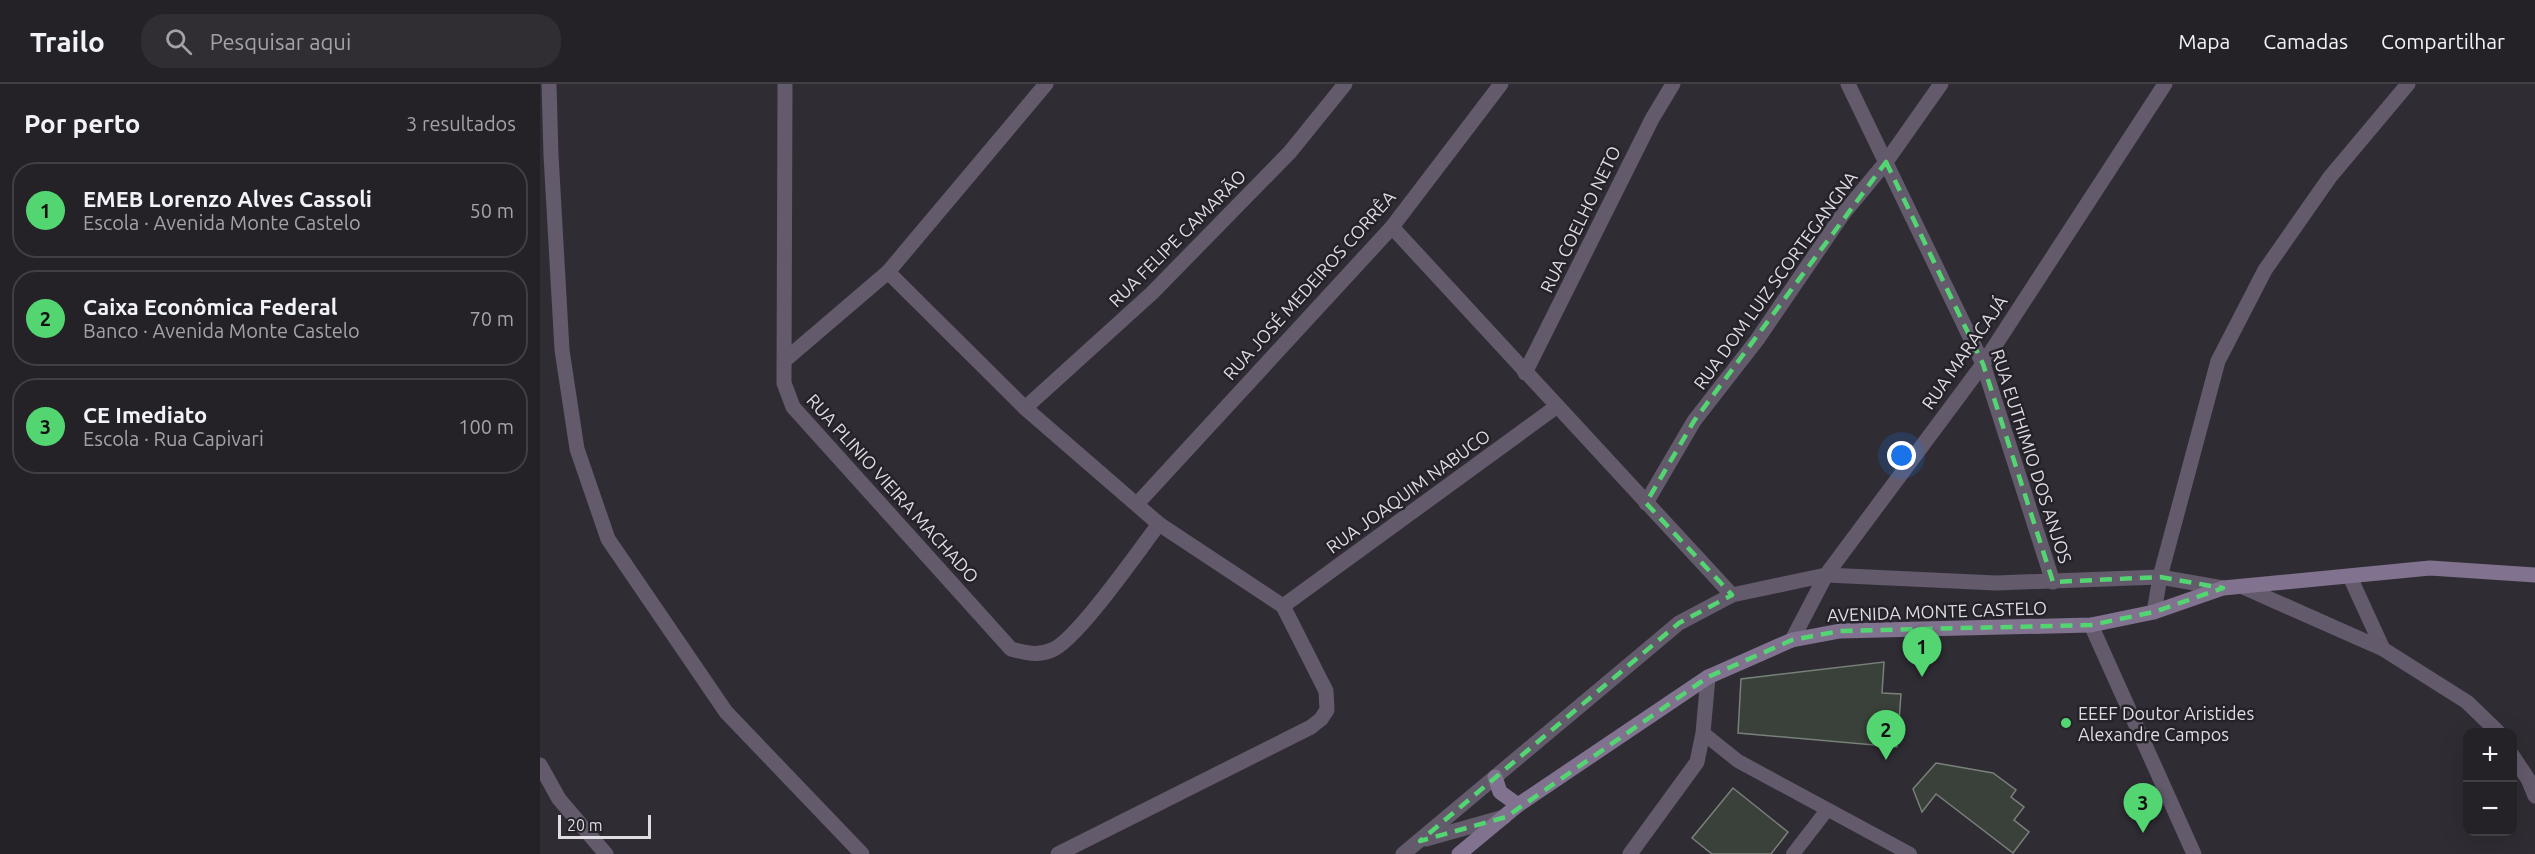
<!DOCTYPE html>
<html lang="pt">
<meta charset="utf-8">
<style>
body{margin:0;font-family:Ubuntu,sans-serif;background:#302e33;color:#f1f3f6}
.controls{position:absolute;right:18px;bottom:18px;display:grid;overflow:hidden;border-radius:12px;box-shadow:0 6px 24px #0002}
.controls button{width:54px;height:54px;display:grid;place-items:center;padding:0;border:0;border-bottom:2px solid #413e44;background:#242127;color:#f1f3f6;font:30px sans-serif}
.scale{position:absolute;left:18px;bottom:15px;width:93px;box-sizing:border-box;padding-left:6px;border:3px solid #dfdce2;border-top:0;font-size:16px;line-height:21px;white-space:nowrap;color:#dfdce2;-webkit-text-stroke:4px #26222a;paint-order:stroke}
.you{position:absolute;left:1362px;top:372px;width:21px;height:21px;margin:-15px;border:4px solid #fff;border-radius:50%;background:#1a73e8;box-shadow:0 0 0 9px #1a73e833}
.badge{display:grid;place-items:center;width:39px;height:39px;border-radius:50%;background:#53d672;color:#111;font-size:20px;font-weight:700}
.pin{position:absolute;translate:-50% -50px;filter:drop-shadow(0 2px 3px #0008)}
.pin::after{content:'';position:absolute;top:32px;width:21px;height:18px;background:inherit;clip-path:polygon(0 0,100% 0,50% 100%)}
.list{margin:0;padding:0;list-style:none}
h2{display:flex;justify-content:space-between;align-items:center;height:78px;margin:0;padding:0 24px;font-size:26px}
h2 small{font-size:20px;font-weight:400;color:#a3a3a7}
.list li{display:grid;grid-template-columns:39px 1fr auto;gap:18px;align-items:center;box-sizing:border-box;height:96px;margin:0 12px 12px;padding:0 12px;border:2px solid #413e44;border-radius:24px}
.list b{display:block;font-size:22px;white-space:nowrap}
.list p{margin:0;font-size:20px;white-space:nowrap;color:#a3a3a7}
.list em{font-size:20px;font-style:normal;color:#a3a3a7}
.icon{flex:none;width:33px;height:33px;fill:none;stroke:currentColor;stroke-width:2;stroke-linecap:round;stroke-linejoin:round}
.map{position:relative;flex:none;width:1995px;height:770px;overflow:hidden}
header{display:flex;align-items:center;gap:36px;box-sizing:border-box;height:84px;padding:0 30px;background:#242127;border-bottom:2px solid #413e44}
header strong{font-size:28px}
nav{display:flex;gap:33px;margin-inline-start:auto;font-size:21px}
.search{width:420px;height:54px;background:#302e33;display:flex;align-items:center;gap:15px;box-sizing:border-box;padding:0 21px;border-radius:24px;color:#a3a3a7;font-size:22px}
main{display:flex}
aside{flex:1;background:#242127}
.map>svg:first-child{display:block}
</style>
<header>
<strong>Trailo</strong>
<div class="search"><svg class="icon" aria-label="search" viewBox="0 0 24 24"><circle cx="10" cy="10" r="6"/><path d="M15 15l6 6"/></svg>Pesquisar aqui</div>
<nav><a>Mapa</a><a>Camadas</a><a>Compartilhar</a></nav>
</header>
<main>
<aside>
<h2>Por perto<small>3 resultados</small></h2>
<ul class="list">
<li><span class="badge">1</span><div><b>EMEB Lorenzo Alves Cassoli</b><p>Escola · Avenida Monte Castelo</p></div><em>50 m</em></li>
<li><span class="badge">2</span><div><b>Caixa Econômica Federal</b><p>Banco · Avenida Monte Castelo</p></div><em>70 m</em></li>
<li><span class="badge">3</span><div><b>CE Imediato</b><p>Escola · Rua Capivari</p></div><em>100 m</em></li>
</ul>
</aside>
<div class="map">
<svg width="1995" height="770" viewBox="0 0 1995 770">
<rect width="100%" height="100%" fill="#302c34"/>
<g fill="#39413a" stroke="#788179" stroke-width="1.5">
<path d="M1344,578L1342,609L1361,610L1357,663L1198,649L1201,595Z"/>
<path d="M1396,679L1453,689L1476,706L1471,713L1484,723L1474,736L1489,748L1473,769L1396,710L1382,728L1373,705Z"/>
<path d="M1193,704L1248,748L1231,770H1172L1152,754Z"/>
</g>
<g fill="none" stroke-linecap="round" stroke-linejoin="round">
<g stroke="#635a6c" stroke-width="14">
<path d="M1163,649L1198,677L1370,770"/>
<path d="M1253,770L1287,726"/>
</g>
<g stroke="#635a6c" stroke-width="15">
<path d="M9,0L11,71L22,266L37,365L68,455L186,628L322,770"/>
<path d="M245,0L244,299L253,323L471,565C485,569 498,572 512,566C537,556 599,466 619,440"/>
<path d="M1308,0L1443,280L1513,498"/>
<path d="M852,143L1192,511"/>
<path d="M348,188L485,324L619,440L743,522L786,607L787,626L781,635L771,643L518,770"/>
<path d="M245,276L348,188L506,0"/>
<path d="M985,289L1112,35L1133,0"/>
<path d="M485,324L612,209L750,68L805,0"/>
<path d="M1106,419L1154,337L1217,256L1303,130L1346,78L1401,0"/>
<path d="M597,420L852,143L961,0"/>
<path d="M1810,493L1843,565"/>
<path d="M1703,503L1843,565L1927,618L1958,648"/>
<path d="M743,522L1016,323"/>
<path d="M1614,528L1620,493L1678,277L1725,186L1790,93L1868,0"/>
<path d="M1551,541L1654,770"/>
<path d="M1252,556L1286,491L1443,280L1625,0"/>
<path d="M1972,671L1988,695L1995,712"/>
<path d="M0,681L19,715L66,770"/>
<path d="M886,755L964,733"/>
<path d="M863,770L1139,539L1192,511L1286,491L1456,499L1620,493L1683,504"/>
<path d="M1090,770L1157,678L1163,649L1168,593"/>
</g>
<g stroke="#81728f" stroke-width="15">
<path d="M955,693L960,708L978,721"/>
<path d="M919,770L978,721L1168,593L1252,556L1300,547L1551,541L1614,528L1683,504L1890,484L1995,491"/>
</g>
</g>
<path fill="none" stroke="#53d672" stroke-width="4.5" stroke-dasharray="12 8" stroke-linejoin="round" d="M1346,78L1443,280L1513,498L1620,493L1683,504L1614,528L1551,541L1300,547L1252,556L1168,593L966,733L880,757L1139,539L1192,511L1106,419L1154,337Z"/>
<circle fill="#53d672" stroke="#26222a" stroke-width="2" cx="1526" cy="639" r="6"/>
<g text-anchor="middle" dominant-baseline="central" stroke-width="5" stroke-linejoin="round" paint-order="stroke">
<g font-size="18" fill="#dfdce2" stroke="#26222a">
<text transform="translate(1040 135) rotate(-64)">RUA COELHO NETO</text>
<text transform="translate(637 154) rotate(-45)">RUA FELIPE CAMARÃO</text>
<text transform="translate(1235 196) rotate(-54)">RUA DOM LUIZ SCORTEGANGNA</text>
<text transform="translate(769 201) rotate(-48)">RUA JOSÉ MEDEIROS CORRÊA</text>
<text transform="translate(1424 268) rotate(-55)">RUA MARACAJÁ</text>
<text transform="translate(1492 372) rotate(72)">RUA EUTHIMIO DOS ANJOS</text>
<text transform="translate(353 404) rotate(48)">RUA PLINIO VIEIRA MACHADO</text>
<text transform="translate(868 407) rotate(-36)">RUA JOAQUIM NABUCO</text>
<text transform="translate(1397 527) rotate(-2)">AVENIDA MONTE CASTELO</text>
</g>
<g font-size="18" fill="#dfdce2" stroke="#26222a" text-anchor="start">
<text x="1538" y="629">EEEF Doutor Aristides<tspan x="1538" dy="21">Alexandre Campos</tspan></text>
</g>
</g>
</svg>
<div class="controls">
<button>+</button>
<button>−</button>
</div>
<div class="scale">20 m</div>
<div class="you"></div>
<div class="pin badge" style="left:1382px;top:593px">1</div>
<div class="pin badge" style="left:1346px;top:676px">2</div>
<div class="pin badge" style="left:1603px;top:749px">3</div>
</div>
</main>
